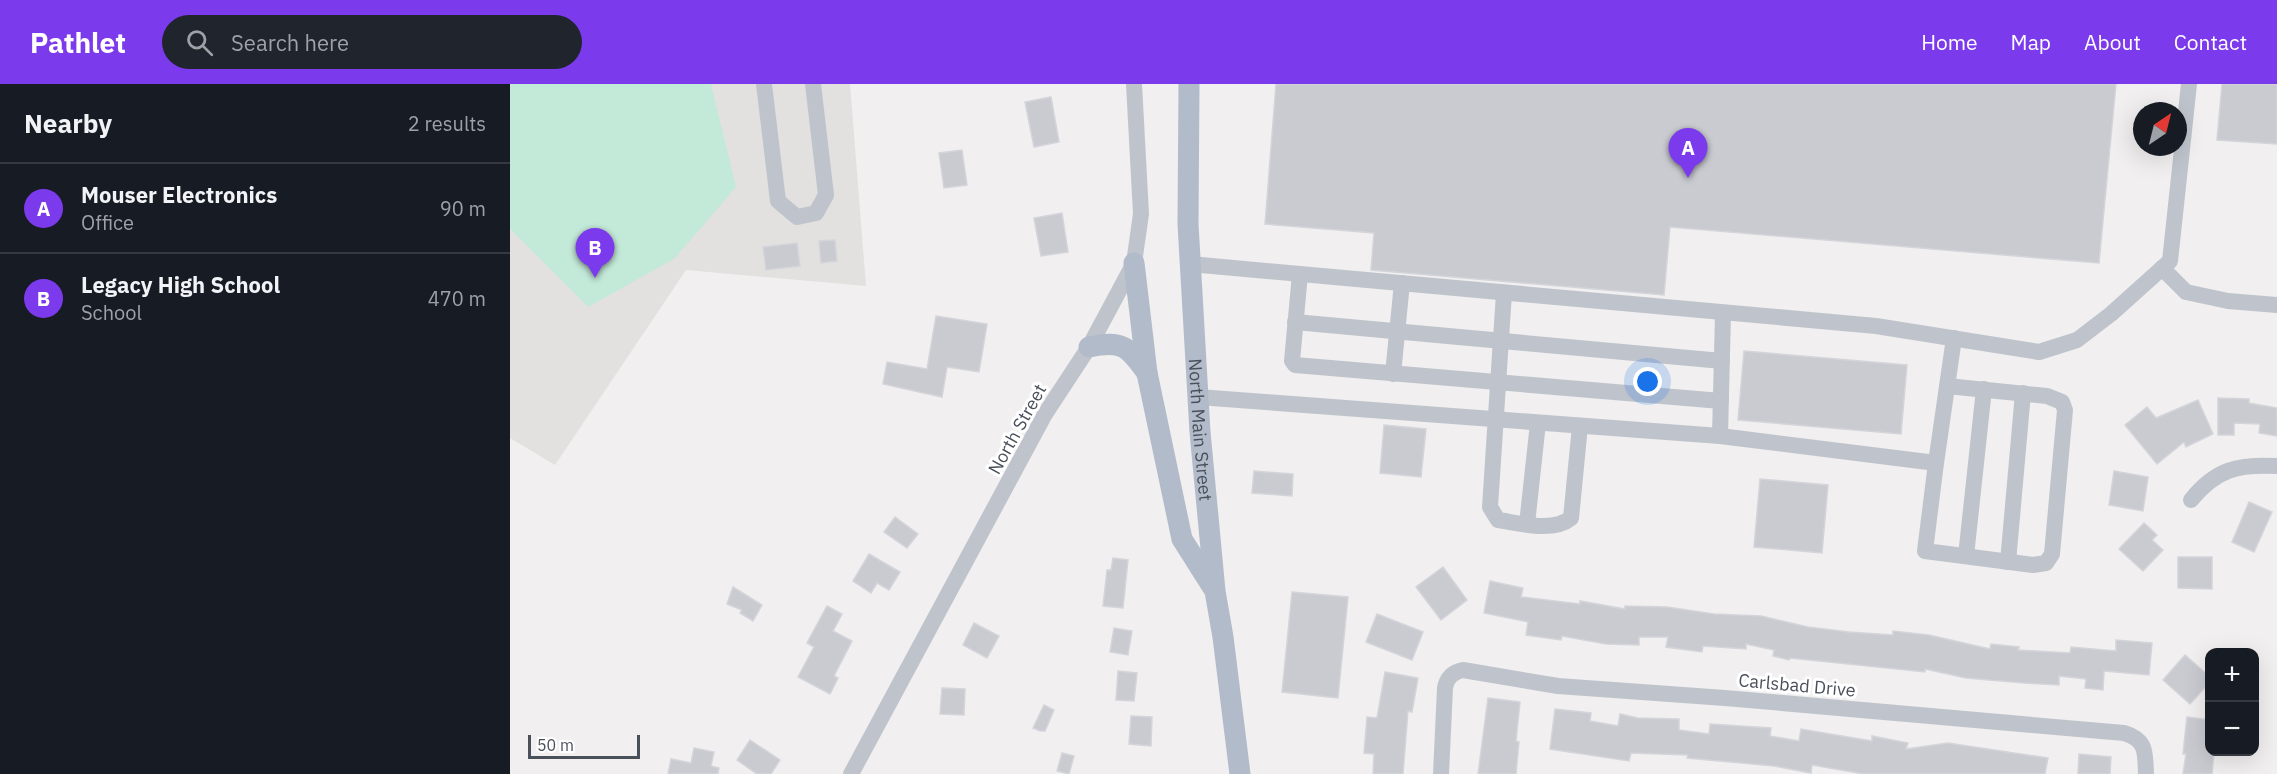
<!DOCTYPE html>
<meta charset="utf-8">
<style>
body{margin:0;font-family:"IBM Plex Sans",sans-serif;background:#20242c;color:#f1f3f6}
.controls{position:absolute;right:18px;bottom:18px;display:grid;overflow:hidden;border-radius:12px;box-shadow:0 6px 24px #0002}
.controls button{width:54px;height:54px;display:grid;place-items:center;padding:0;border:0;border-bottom:2px solid #363941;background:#171b24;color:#f1f3f6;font:30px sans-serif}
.compass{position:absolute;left:1623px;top:18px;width:54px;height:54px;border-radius:50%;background:#171b24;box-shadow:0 6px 24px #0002;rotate:35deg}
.scale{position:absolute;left:18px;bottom:15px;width:112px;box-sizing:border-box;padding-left:6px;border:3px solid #49505a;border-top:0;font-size:16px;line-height:21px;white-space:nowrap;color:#49505a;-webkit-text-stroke:4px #fff;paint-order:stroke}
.you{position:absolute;left:1138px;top:298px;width:21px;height:21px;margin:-15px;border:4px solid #fff;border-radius:50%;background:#1a73e8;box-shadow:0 0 0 9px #1a73e833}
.badge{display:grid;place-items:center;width:39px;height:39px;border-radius:50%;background:#7c3aed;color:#fff;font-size:20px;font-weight:700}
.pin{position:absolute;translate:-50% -50px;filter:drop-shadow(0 2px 3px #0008)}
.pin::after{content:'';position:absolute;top:32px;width:21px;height:18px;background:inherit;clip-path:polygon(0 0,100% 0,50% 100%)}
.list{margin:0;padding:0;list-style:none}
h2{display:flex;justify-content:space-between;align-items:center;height:78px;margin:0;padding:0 24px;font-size:26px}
h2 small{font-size:20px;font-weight:400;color:#9ea1a6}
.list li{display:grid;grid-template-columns:39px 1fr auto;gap:18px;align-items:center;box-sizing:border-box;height:90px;padding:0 24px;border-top:2px solid #363941}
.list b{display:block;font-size:22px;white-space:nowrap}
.list p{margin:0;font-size:20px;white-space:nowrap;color:#9ea1a6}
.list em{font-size:20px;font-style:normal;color:#9ea1a6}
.icon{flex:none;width:33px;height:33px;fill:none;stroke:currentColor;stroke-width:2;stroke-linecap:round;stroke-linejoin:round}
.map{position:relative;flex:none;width:1767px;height:690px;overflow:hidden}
header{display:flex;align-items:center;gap:36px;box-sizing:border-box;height:84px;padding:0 30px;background:#7c3aed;color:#fff}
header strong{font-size:28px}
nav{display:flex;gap:33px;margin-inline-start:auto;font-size:21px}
.search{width:420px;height:54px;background:#20242c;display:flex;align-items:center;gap:15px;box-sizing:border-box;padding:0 21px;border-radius:33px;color:#9ea1a6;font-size:22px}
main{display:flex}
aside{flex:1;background:#171b24}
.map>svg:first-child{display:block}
</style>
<header>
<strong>Pathlet</strong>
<div class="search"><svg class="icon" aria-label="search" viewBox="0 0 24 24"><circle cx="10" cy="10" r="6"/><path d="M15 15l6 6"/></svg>Search here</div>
<nav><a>Home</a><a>Map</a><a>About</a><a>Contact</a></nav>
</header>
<main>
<aside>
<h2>Nearby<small>2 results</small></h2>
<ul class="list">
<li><span class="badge">A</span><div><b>Mouser Electronics</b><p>Office</p></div><em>90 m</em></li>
<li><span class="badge">B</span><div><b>Legacy High School</b><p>School</p></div><em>470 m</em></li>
</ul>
</aside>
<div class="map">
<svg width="1767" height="690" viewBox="0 0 1767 690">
<rect width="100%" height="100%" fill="#f1efef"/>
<path fill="#e2e1e0" d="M0,0H340L356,202L176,186L45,381L0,354Z"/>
<path fill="#c3e9d8" d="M0,0H201L226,103L164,175L78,223L0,145Z"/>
<g fill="#c9cbd1" stroke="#d4d5da" stroke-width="1.5">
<path d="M766,0H1606L1589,179L1160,143L1154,211L861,186L864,149L755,140Z"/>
<path d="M1712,0H1767V60L1707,56Z"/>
<path d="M541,13L549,58L524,63L515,18Z"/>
<path d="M452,66L457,101L434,104L429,69Z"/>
<path d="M552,129L558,168L531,172L524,134Z"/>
<path d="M325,156L327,177L311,179L309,157Z"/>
<path d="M287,159L290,182L256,186L253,163Z"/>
<path d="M426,232L477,240L469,288L437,283L432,313L373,300L377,278L417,285Z"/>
<path d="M1234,267L1397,281L1391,350L1228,336Z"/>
<path d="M1708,314L1739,315V319L1767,324V352L1749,349L1750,340L1724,339V351H1708Z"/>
<path d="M1688,316L1703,350L1676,363L1674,358L1647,380L1615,341L1637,323L1646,334Z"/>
<path d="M874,341L916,345L911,393L870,389Z"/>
<path d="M744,387L783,390L782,412L742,409Z"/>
<path d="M1604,387L1638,393L1633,427L1599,421Z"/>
<path d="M1250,395L1318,401L1312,469L1244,463Z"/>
<path d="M1739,418L1762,428L1744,468L1722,458Z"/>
<path d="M385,433L408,450L397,464L374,448Z"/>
<path d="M1634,439L1647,451L1642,456L1653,466L1633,487L1609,465Z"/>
<path d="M359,470L390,488L379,506L367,499L361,509L343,497Z"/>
<path d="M1668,473H1702V505L1668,504Z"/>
<path d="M603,474L618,476L613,524L593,522L597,486H601Z"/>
<path d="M933,483L957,516L931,536L906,503Z"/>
<path d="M980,497L1013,504L1011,513L1070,520V517L1115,525V522L1157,523L1204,530L1251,532L1298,543L1339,548L1383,551V547L1419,551L1480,565L1481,560L1509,563L1508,566L1560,569L1561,563L1606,567V556L1642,559L1639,591L1594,587L1593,606L1575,604L1576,595L1549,592V601L1514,599L1456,594L1415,585V588L1280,574L1279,576L1263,572L1264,566L1236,560V565L1193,562L1192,568L1156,563L1158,553H1129V561L1096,560L1052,552L1051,556L1016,551L1018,538L974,529Z"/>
<path d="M223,503L252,521L243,537L230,529L232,526L217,520Z"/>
<path d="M782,508L838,513L828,614L772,608Z"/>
<path d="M317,522L332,530L323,547L342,557L324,592L328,594L320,610L288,593L304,563L297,559Z"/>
<path d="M867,530L913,548L902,576L856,558Z"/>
<path d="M464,539L489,552L477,574L453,561Z"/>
<path d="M604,544L622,547L618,571L600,568Z"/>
<path d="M1675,571L1700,593V598L1680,620L1653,596Z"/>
<path d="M608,587L627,589L624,617L606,616Z"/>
<path d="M875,588L908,594L902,628L898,627L893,690H863L864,670L854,669L857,633L867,634Z"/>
<path d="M432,604L455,605L454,631L430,630Z"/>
<path d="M978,614L1010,618L1006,657L1009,658L1006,690H968Z"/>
<path d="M534,621L544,626L535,647H530L523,644Z"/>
<path d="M1045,625L1081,629L1080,637L1108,642L1110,630L1128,634L1169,635V646L1199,650L1200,640L1261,644L1260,652L1289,657L1291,645L1362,657V652L1398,659L1396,665L1438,659L1538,674L1535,690H1354L1302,681L1301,689L1264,682L1177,674L1178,671L1121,669L1119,677L1040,665Z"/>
<path d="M621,632L642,633L641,662L619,660Z"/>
<path d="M1677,633L1700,636V668H1704L1702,690H1673L1676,670H1673Z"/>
<path d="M240,656L270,676L261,690H247L227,676Z"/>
<path d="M184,664L204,668L201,682L209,684L208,690H158L161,675L181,679Z"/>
<path d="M552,669L564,672L559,690L547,687Z"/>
<path d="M1569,670L1601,673L1600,690H1568Z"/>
</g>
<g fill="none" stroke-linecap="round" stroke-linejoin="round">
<g stroke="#bfc4cc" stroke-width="16">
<path d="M254,0L268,117L287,133L306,129L316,111L303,0"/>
<path d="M680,180L1366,242L1529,268L1567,256L1601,230L1660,177L1679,0"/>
<path d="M1652,184L1676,208L1718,217L1767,221"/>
<path d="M790,190L782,277L785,281L1211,317"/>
<path d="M994,209L980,423L988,436C1009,439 1043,449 1061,434L1070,342"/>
<path d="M785,238L1212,277"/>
<path d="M883,290L892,199"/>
<path d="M688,313L1210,352L1213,229"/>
<path d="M1210,352L1426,379L1444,254"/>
<path d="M1426,379L1415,467L1523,481L1536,479L1542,470L1555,326L1552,318L1537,312L1437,302"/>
<path d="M1681,416C1706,385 1728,380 1767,382"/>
<path d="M1017,440L1028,339"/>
<path d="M1456,472L1474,305"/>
<path d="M1498,478L1513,309"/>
<path d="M341,690L535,330L579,263L624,179L631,130L624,0"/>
<path d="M931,690L935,604C937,593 943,588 953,586L1048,602L1215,614L1614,649C1637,656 1635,668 1636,690"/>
</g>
<g stroke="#b2bbca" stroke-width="21">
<path id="s1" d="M679,0L678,140L690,348L705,507L713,553L730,690"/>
<path d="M624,179L637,289L672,455L703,504"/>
<path d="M579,263C612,256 618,262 637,289"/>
</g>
</g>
<g text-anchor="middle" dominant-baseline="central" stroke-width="6" stroke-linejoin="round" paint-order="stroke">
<g font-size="18" fill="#49505a" stroke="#fff">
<text transform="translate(507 345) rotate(-61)">North Street</text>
<text stroke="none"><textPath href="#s1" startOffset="346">North Main Street</textPath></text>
<text transform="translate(1287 601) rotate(5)">Carlsbad Drive</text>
</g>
</g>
</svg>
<div class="controls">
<button>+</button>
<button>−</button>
</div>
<svg class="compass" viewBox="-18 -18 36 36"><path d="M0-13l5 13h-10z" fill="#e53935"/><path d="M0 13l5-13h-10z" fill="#9ea1a6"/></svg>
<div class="scale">50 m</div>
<div class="you"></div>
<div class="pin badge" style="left:1178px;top:94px">A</div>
<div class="pin badge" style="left:85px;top:194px">B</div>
</div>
</main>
